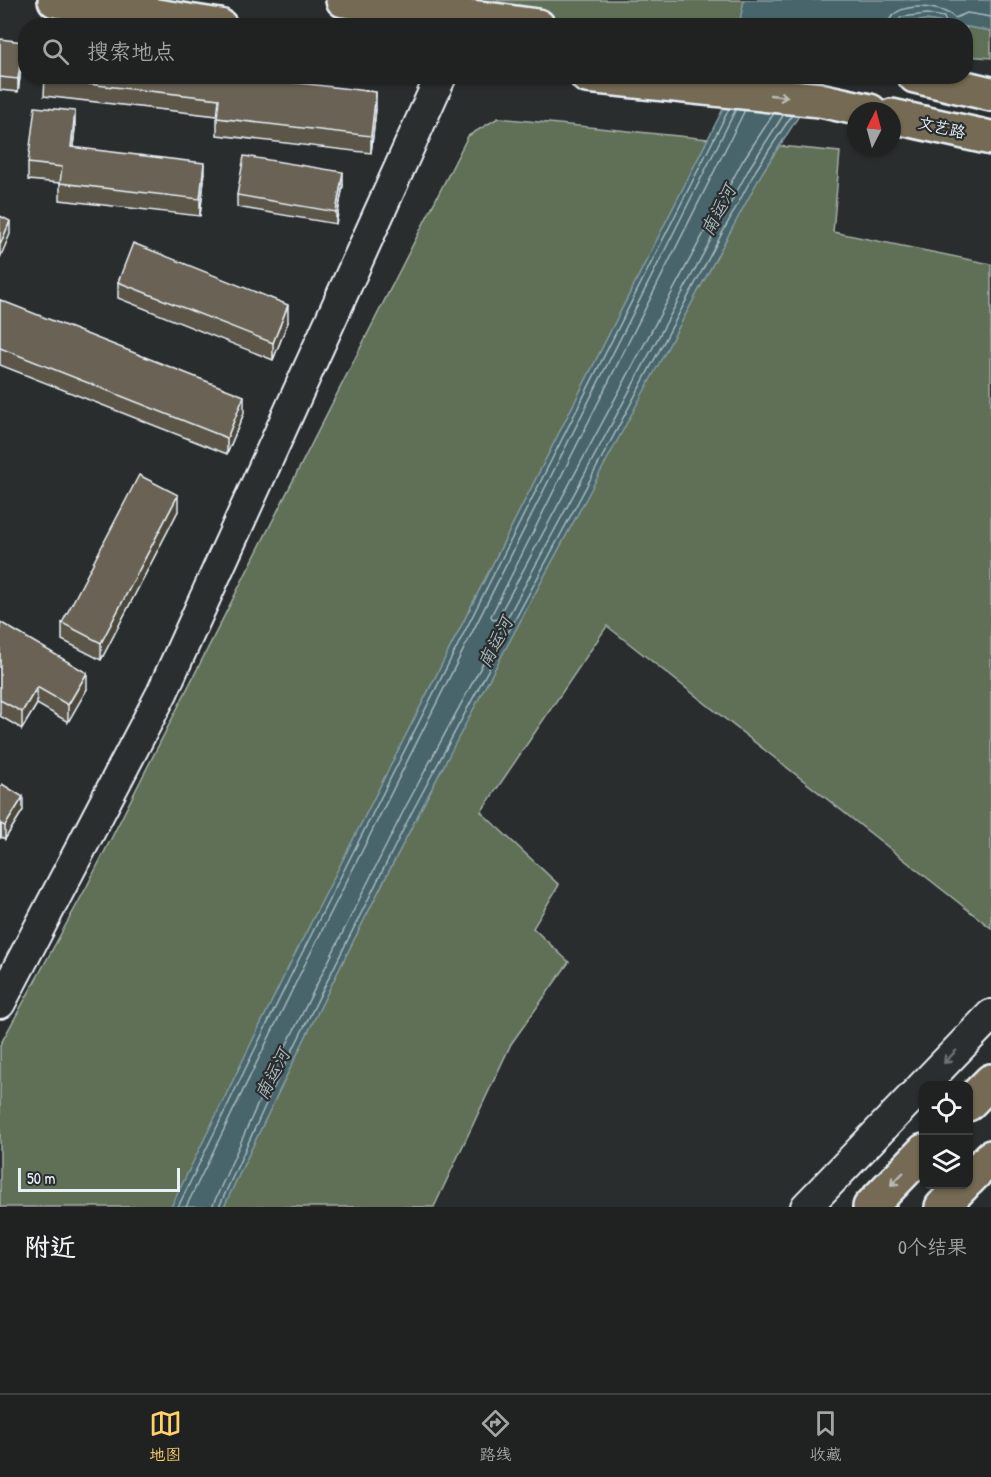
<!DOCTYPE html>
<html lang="zh">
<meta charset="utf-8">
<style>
body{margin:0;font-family:"Patrick Hand","LXGW WenKai TC",sans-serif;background:#282a2a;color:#f1f3f6}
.controls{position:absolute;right:18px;bottom:18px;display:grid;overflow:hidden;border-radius:12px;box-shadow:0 2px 4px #0004}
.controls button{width:54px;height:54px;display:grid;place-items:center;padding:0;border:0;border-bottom:2px solid #3d3f40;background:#202222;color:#f1f3f6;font:30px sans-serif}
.compass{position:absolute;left:847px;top:102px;width:54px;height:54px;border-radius:50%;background:#202222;box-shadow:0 2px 4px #0004;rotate:6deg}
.scale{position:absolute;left:18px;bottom:15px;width:162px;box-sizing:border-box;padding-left:6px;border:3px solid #e8f1f8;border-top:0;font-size:16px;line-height:21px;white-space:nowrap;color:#e8f1f8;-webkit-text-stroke:4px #2a2d2e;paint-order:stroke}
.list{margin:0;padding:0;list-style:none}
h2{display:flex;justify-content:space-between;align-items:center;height:78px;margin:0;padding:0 24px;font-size:26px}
h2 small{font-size:20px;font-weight:400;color:#a2a4a5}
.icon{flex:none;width:33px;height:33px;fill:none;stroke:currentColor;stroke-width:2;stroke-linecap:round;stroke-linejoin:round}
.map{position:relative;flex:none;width:991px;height:1207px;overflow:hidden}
.search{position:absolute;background:#202222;box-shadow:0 2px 4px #0004;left:18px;right:18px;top:18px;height:66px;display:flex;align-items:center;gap:15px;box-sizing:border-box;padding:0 21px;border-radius:24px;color:#a2a4a5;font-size:22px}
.sheet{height:186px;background:#202222}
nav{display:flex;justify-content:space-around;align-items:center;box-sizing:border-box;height:84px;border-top:2px solid #3d3f40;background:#202222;font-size:16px;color:#a2a4a5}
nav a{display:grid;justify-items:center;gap:3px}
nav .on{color:#ffd166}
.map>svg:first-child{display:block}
</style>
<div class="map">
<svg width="991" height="1207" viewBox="0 0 991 1207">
<rect width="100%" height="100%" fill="#2a2d2e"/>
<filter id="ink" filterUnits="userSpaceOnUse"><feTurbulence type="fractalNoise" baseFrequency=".0167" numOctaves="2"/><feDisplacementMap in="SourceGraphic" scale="12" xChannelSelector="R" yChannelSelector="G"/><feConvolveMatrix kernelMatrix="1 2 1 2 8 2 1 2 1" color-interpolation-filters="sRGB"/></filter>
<g filter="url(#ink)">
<g fill="#606f57" stroke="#a4b0a8" stroke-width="1.5">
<path d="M483,0H991V58L966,56V26H561L471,19Z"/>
<path d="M498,118L840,152L833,232L991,264V928L607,626L481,812L559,885L533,928L569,962L511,1044L434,1207H0V1045L86,888L468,136Z"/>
</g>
<g fill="#47656a" stroke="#879da3" stroke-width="1.5">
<path d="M744,0H991V31L927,20L868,26L739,25Z"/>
<path d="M729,77H824L762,173C578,515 388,855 224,1207H171L290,964L722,111Z"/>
</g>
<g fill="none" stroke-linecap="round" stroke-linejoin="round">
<g stroke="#a8b9bf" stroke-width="1.5">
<path d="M888,26C890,0 941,4 955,18L967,13L991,17"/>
<path d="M896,26L901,17L927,14L944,17L947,26"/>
<path d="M745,110L491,616L493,620L497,619L742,162L774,113"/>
<path d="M178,1207L295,967L729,109"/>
<path d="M186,1207L302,970L736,109"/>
<path d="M212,1207L263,1092L405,808L750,167L784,114"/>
<path d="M219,1207L270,1095L412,812L756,170L792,115"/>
</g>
<g stroke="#e8f1f8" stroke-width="34">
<g id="minor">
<path d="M0,1003L162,693L441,76"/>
<path d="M806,1207L991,1015"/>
</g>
</g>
<g stroke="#e8f1f8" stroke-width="38">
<g id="major">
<path d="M55,0L220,26"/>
<path d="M343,0L538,26"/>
<path d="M587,76L820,100L870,111"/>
<path d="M915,76L991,94"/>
<path d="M892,116L991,138"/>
<path d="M968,1104L991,1081"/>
<path d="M968,1180L991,1157"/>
<path d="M870,1207L924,1151"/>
<path d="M942,1207L964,1184"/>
</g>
</g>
<use href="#minor" stroke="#2a2d2e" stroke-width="30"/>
<use href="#major" stroke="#746b52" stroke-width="33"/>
</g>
<g fill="#5c5648" stroke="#e8f1f8" stroke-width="1.5">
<path d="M0,39L23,55L18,92L0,90Z"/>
<path d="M45,76L376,109L371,153L217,135V116L44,96Z"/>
<path d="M75,128L73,147L204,180L200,216L60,200V183L28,180V163Z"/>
<path d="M343,185L336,224L237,207V195Z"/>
<path d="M118,282L288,322L273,360L118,298Z"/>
<path d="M0,300L244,413L227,454L0,365Z"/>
<path d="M178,511L101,660L62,640V623Z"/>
<path d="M0,622L87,689L68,722L37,704L22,729L0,716Z"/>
<path d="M0,788L23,810L5,839L1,837Z"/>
</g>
<g fill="#4b463b" stroke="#e8f1f8" stroke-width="1.5">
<path d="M23,42V55L18,92V79Z"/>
<path d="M376,92V109L371,153V136Z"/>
<path d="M75,111V128L71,164V147Z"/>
<path d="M204,163V180L200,216V199Z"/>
<path d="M343,172V185L336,224V212Z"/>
<path d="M10,221V234L0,258V245Z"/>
<path d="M288,305V322L273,360V343Z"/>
<path d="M244,396V413L227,454V438Z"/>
<path d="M178,495V511L101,660V643Z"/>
<path d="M87,673V689L68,722V705Z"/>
<path d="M37,687V704L22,729V712Z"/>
<path d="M23,797V810L5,839V826Z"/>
<path d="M1,824V837L0,839V827Z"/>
</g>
<g fill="#6b6454" stroke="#e8f1f8" stroke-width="1.5">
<path d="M0,39L23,42L18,79L0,77Z"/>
<path d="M45,76H239L376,92L371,136L217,118L219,99L44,79Z"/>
<path d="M35,107L75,111L71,147L204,163L200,199L60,183L62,167L28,163Z"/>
<path d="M244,156L343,172L336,212L237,195Z"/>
<path d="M0,216L10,221L0,245Z"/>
<path d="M133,243L288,305L273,343L118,282Z"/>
<path d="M0,300L244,396L227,438L0,348Z"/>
<path d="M139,475L178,495L101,643L62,623Z"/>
<path d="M0,622L87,673L68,705L37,687L22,712L0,700Z"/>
<path d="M2,784L23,797L5,826L1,824L0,827V788Z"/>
</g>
<defs><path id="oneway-shaft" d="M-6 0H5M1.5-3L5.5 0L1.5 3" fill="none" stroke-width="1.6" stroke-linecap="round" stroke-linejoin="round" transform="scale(1.5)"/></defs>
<g stroke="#babbb6">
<use href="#oneway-shaft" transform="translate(779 96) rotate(6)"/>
<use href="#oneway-shaft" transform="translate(897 1179) rotate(134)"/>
</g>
<use stroke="#6c7275" href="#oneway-shaft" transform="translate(950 1057) rotate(134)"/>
</g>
<g text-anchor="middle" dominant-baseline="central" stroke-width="4.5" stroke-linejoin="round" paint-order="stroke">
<g font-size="16" fill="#e8f1f8" stroke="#2a2d2e">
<text transform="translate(942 127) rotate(13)">文艺路</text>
</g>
<g font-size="18" font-style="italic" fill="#a8b9bf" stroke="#2a2d2e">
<text transform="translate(718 210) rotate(-63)">南运河</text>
<text transform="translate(495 642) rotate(-63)">南运河</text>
<text transform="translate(272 1074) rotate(-63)">南运河</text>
</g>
</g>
</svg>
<div class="controls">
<button><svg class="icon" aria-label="locate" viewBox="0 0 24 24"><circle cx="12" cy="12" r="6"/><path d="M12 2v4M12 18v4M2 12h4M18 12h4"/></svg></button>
<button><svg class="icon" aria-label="layers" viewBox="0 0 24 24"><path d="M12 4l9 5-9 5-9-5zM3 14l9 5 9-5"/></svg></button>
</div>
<svg class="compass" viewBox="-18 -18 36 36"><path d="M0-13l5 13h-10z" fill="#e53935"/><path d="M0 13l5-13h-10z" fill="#a2a4a5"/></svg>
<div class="scale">50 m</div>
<div class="search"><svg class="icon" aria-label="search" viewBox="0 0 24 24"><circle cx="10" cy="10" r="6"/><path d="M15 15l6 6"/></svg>搜索地点</div>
</div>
<section class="sheet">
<h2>附近<small>0个结果</small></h2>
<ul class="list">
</ul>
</section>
<nav>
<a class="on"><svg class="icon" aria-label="map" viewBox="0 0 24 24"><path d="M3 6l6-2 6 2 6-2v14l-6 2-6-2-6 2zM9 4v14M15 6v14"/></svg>地图</a>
<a><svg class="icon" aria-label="directions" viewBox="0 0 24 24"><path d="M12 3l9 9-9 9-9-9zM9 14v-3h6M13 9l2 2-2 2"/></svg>路线</a>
<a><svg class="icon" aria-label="saved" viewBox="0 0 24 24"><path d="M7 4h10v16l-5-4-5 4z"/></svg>收藏</a>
</nav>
